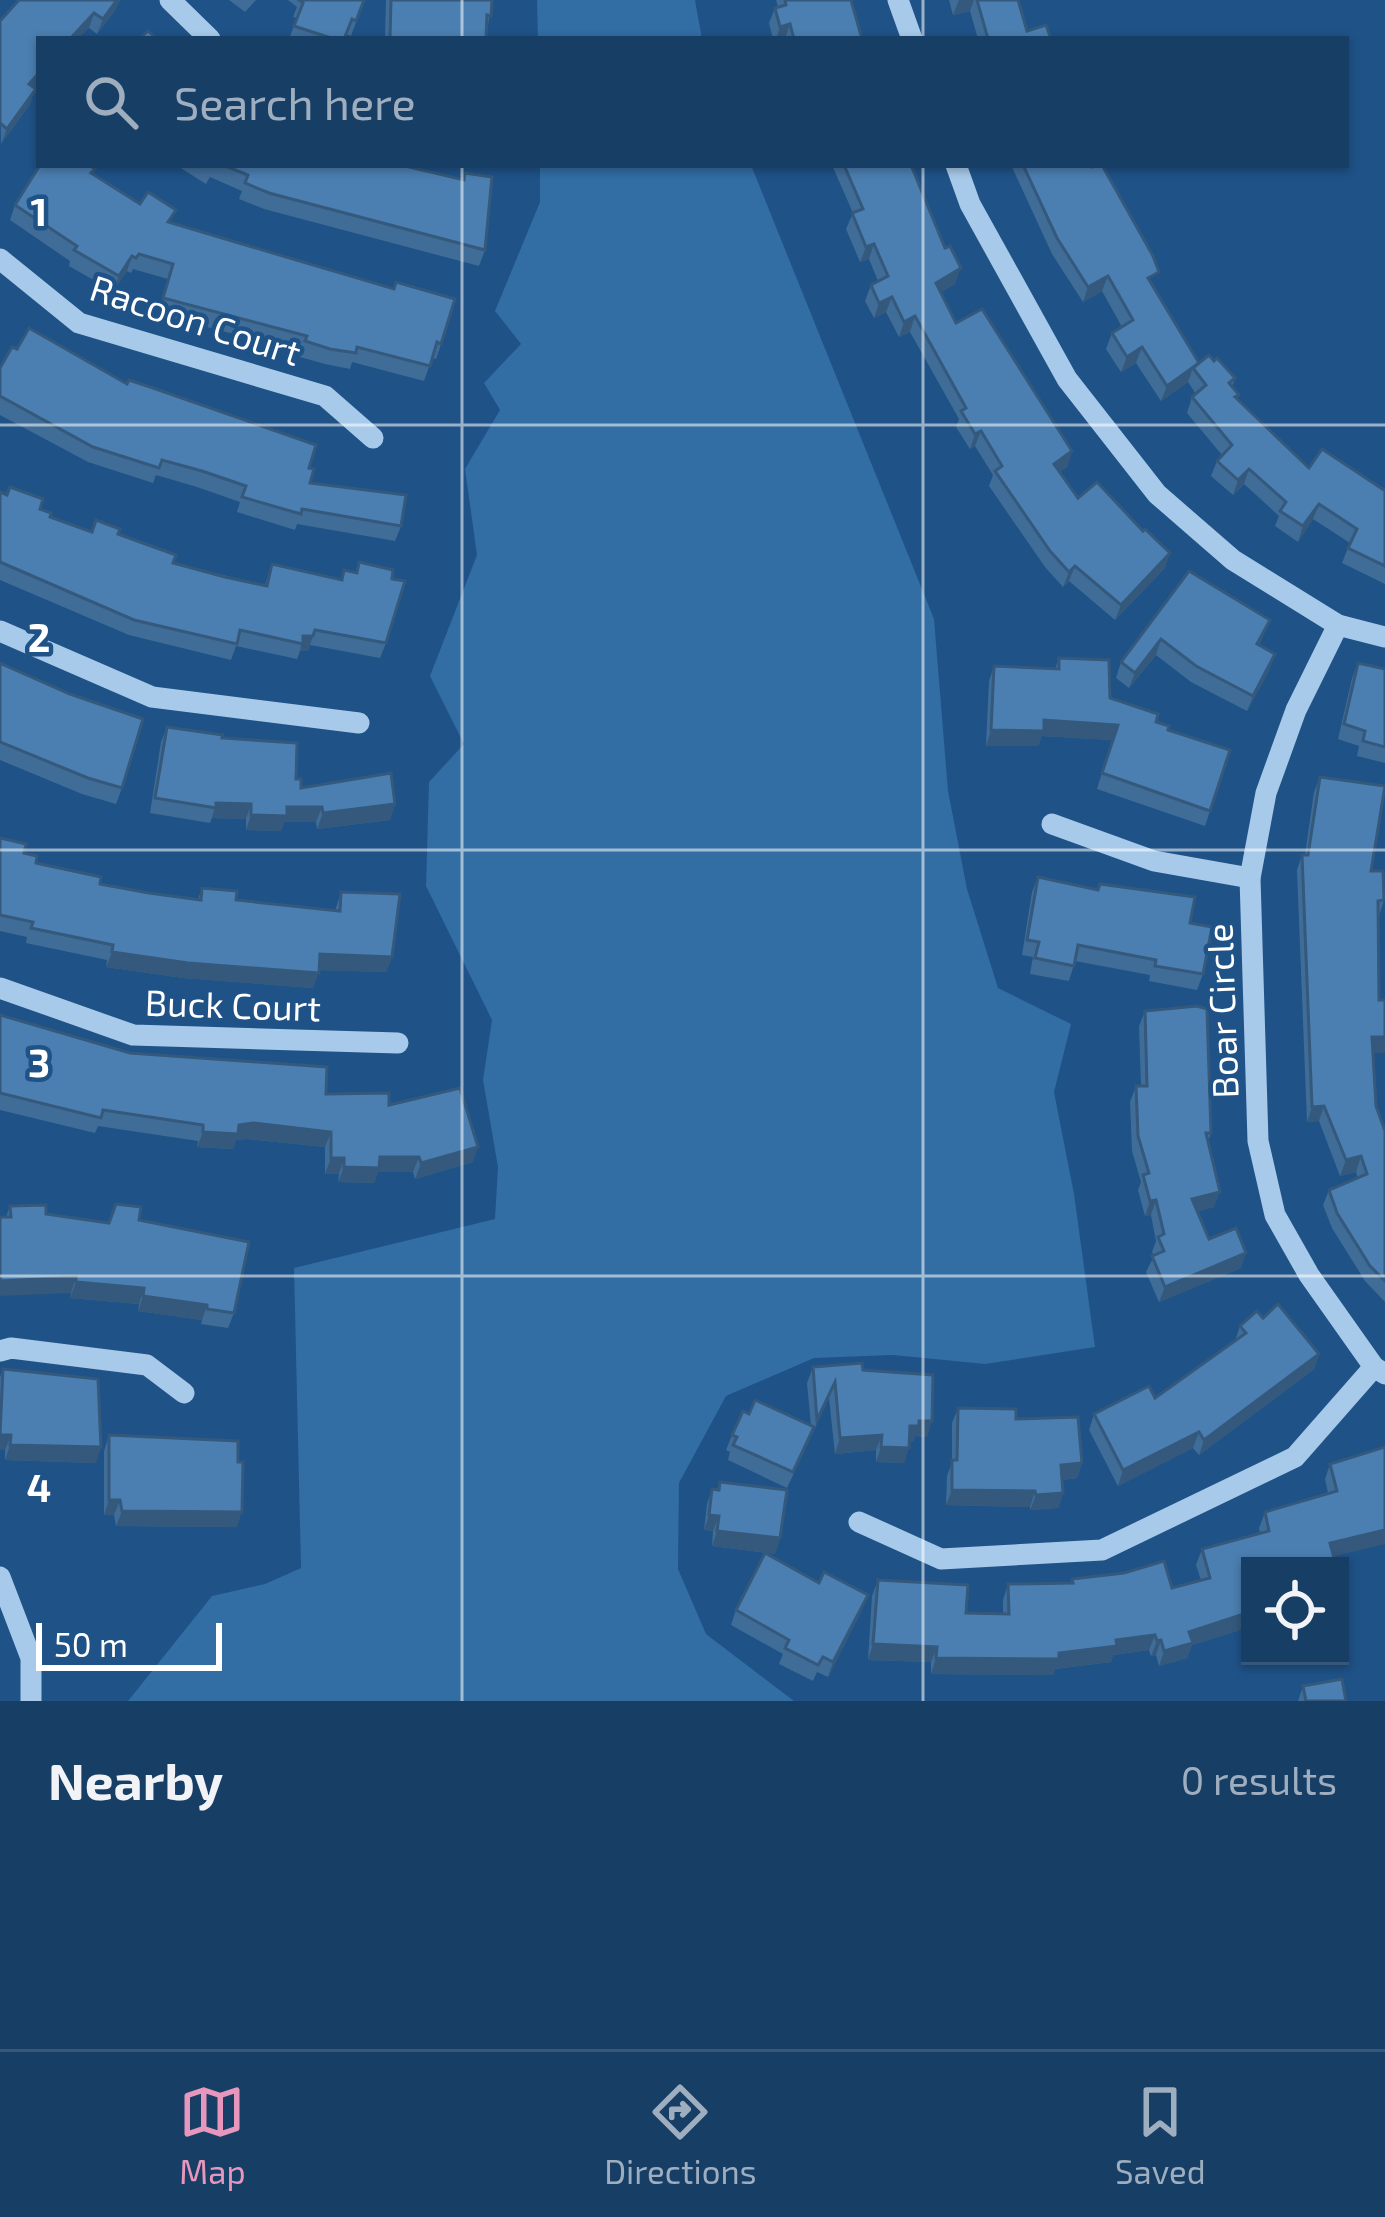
<!DOCTYPE html>
<style>
body{margin:0;font-family:"Exo 2",sans-serif;background:#24496e;color:#f1f3f6}
.controls{position:absolute;right:36px;bottom:36px;display:grid;overflow:hidden;border-radius:0px;box-shadow:0 3px 9px #0004}
.controls button{width:108px;height:108px;display:grid;place-items:center;padding:0;border:0;border-bottom:3px solid #365779;background:#173e65;color:#f1f3f6;font:60px sans-serif}
.scale{position:absolute;left:36px;bottom:30px;width:186px;box-sizing:border-box;padding-left:12px;border:6px solid #fff;border-top:0;font-size:33px;line-height:42px;white-space:nowrap;color:#fff;-webkit-text-stroke:9px #1f5287;paint-order:stroke}
.list{margin:0;padding:0;list-style:none}
h2{display:flex;justify-content:space-between;align-items:center;height:156px;margin:0;padding:0 48px;font-size:51px}
h2 small{font-size:39px;font-weight:400;color:#9eaebf}
.icon{flex:none;width:66px;height:66px;fill:none;stroke:currentColor;stroke-width:2;stroke-linecap:round;stroke-linejoin:round}
.map{position:relative;flex:none;width:1385px;height:1701px;overflow:hidden}
.search{position:absolute;background:#173e65;box-shadow:0 3px 9px #0004;left:36px;right:36px;top:36px;height:132px;display:flex;align-items:center;gap:30px;box-sizing:border-box;padding:0 42px;border-radius:0px;color:#9eaebf;font-size:45px}
.sheet{height:348px;background:#173e65}
nav{display:flex;justify-content:space-around;align-items:center;box-sizing:border-box;height:168px;border-top:3px solid #365779;background:#173e65;font-size:33px;color:#9eaebf}
nav a{display:grid;justify-items:center;gap:6px}
nav .on{color:#e797bd}
.map>svg:first-child{display:block}
</style>
<div class="map">
<svg width="1385" height="1701" viewBox="0 0 1385 1701">
<rect width="100%" height="100%" fill="#1f5287"/>
<g fill="#326da4">
<path d="M537,0H695L702,39H538Z"/>
<path d="M540,165H751L934,619L948,791L967,889L998,988L1071,1024L1054,1092L1074,1194L1095,1347L985,1364L893,1355L814,1358L726,1396L679,1483L678,1569L706,1634L794,1701H128L212,1596L265,1584L301,1568L294,1268L495,1219L498,1167L483,1080L492,1020L426,886L429,782L464,744L430,676L477,555L465,469L500,410L484,383L521,344L495,311L540,202Z"/>
</g>
<g fill="none" stroke-linecap="round" stroke-linejoin="round">
<g stroke="#a8caea" stroke-width="21">
<path d="M170,0L210,39"/>
<path d="M898,0L912,39"/>
<path d="M956,165L970,204L1067,379L1157,494L1233,560L1338,625L1385,637"/>
<path d="M0,259L79,323L325,396L373,438"/>
<path d="M1338,625L1296,710L1266,793L1250,878L1258,1141L1275,1215L1309,1275L1374,1367L1385,1374"/>
<path d="M0,631L152,697L359,723"/>
<path d="M1052,824L1154,861L1250,878"/>
<path d="M0,988L133,1035L398,1043"/>
<path d="M0,1351L11,1348L147,1365L184,1393"/>
<path d="M859,1522L941,1559L1102,1550L1295,1457L1374,1367"/>
<path d="M0,1577L31,1658V1701"/>
</g>
</g>
<g fill="#406d98">
<path d="M19,0H120L116,9L97,34L89,28L39,39V83L34,88L30,104L1,144L0,21Z"/>
<path d="M229,0H256L245,12Z"/>
<path d="M288,0H364L351,36L346,34L344,39H289L297,18L293,17L297,7Z"/>
<path d="M386,0H492L486,39H385Z"/>
<path d="M776,0H851L862,39H773L769,23L775,8L778,7Z"/>
<path d="M949,0H1018L1027,31L1051,39H978L970,11L953,15Z"/>
<path d="M176,165H401L463,179L465,173L485,250L479,266L264,209L239,199L242,191L210,177L206,184Z"/>
<path d="M832,165H911L955,284L941,292L956,323L1072,451L1067,467L1059,472L1078,498L1165,568L1115,620L1069,581L1063,587L1045,567L989,486L993,475L975,446L970,449L956,427L959,419L910,332L899,337L886,312L874,318L865,301L871,285L878,281L869,259L860,262L846,229L853,213Z"/>
<path d="M1011,165H1092L1153,287L1199,363L1235,378L1232,387L1237,399L1309,468L1384,490L1385,488V584L1342,563L1350,543L1313,519L1298,542L1275,526L1279,516L1244,484L1233,495L1211,476L1217,461L1222,455L1187,413L1192,397L1196,394L1188,382L1161,401L1136,363L1121,372L1106,349L1112,333L1122,327L1102,291L1083,302L1052,254Z"/>
<path d="M95,169L93,174L171,222L441,344L436,359L432,358L424,381L352,362L350,369L325,364L300,357L301,352L158,314L168,279L133,269L131,273L127,271L113,291L69,266L70,261L10,220L15,205Z"/>
<path d="M0,368L127,384L309,468L310,483L401,526L395,541L297,524L295,530L237,512L240,502L197,487L156,475L153,483L88,462L0,415Z"/>
<path d="M0,492L40,509L50,517L92,532L118,534L173,563L265,585L272,564L341,580L344,570L355,573L359,562L386,643L380,658L310,645L308,651H300L297,659L236,646L231,660L129,635L0,580Z"/>
<path d="M1189,571L1270,620L1259,645L1270,669L1247,711L1191,682L1156,655L1129,688L1116,678L1121,662Z"/>
<path d="M1059,658L1110,698L1168,730L1230,750L1205,826L1097,789L1112,740L1042,736L1038,746H986L989,681L994,666L1055,669Z"/>
<path d="M0,663L122,788L116,804L82,794L0,760Z"/>
<path d="M1358,663L1385,669V763L1357,756L1359,746L1338,739L1352,678Z"/>
<path d="M167,727L222,738L296,779L301,788L395,804L390,820L317,829L316,822H284L281,831L246,830V819L212,818L210,823L150,813L161,742Z"/>
<path d="M1320,777L1384,900L1379,916V1000L1385,1053H1373L1376,1106L1385,1131V1302L1365,1281L1332,1228L1323,1205L1329,1190L1358,1178L1356,1172L1340,1176L1319,1121L1307,1122L1297,870L1302,855H1305L1314,792Z"/>
<path d="M0,838L36,863L100,884L149,893L198,899L202,888L236,900L335,911L341,892L392,957L386,972L319,970L313,988L183,978L106,967L107,960L26,943L27,937L0,931Z"/>
<path d="M1038,877L1190,923L1203,974L1197,990L1149,981L1150,975L1075,961L1069,981L1030,974L1033,957L1022,955L1032,892Z"/>
<path d="M1145,1011L1211,1133L1208,1142L1214,1207L1198,1211L1209,1239L1241,1268L1159,1302L1146,1272L1154,1256L1152,1252L1156,1241L1151,1215L1145,1216L1138,1190L1141,1182L1132,1151L1130,1102L1136,1086H1141L1139,1026Z"/>
<path d="M0,1015L130,1053L326,1094L389,1105L473,1162L415,1179L413,1172H378L374,1183L338,1182L339,1174H325V1147L247,1139L236,1140L233,1149L197,1147L198,1141L98,1126L95,1133L0,1110Z"/>
<path d="M10,1206L46,1214L109,1223L139,1220L234,1313L228,1328L201,1324L202,1320L138,1311L139,1304L70,1298L71,1293L6,1217Z"/>
<path d="M1263,1318L1319,1354L1314,1369L1199,1455L1193,1448L1118,1486L1089,1430L1094,1414L1155,1398L1235,1341L1240,1326Z"/>
<path d="M813,1367L863,1370L927,1437L915,1436L913,1442H910L904,1463L876,1462V1450L835,1454L829,1398L787,1488L728,1460L730,1452L726,1450L732,1435L749,1414L811,1426L807,1383Z"/>
<path d="M3,1369L96,1463L5,1460V1450H0V1377Z"/>
<path d="M958,1408L1016,1419L1082,1463L1077,1478L1062,1480L1063,1493L1058,1508L1030,1510V1507L946,1505L947,1476L952,1462V1423Z"/>
<path d="M109,1435L237,1527L116,1526L114,1515H104V1451Z"/>
<path d="M1385,1447L1250,1566V1624L1237,1631L1192,1645L1187,1658L1159,1666L1156,1655L1151,1656L1149,1650L1113,1655L1111,1662L1055,1669L1053,1675L931,1674V1662L868,1660L872,1596L878,1580L966,1613L1003,1614V1600L1008,1584L1071,1583L1072,1579L1172,1588L1201,1580L1196,1565L1202,1549L1260,1533L1259,1528L1265,1512L1328,1493L1325,1479L1330,1464Z"/>
<path d="M720,1482L780,1538L775,1554L712,1546L713,1531L704,1530L707,1504L712,1489H717Z"/>
<path d="M736,1610H862L828,1677L817,1672L813,1681L779,1664L783,1654L731,1625Z"/>
<path d="M1303,1686L1346,1701H1298Z"/>
</g>
<g fill="#34597c">
<path d="M117,0H120L116,9L97,34L103,19Z"/>
<path d="M959,0H974L970,11L953,15Z"/>
<path d="M94,13L89,28L78,39H70Z"/>
<path d="M790,24L785,39H776L780,27Z"/>
<path d="M39,73V83L24,99L29,84Z"/>
<path d="M36,89L30,104L1,144L7,129Z"/>
<path d="M874,244L869,259L860,262L866,247Z"/>
<path d="M132,256L127,271L113,291L119,276Z"/>
<path d="M961,268L955,284L931,298L936,283Z"/>
<path d="M1108,276L1102,291L1083,302L1088,287Z"/>
<path d="M892,297L886,312L874,318L879,303Z"/>
<path d="M915,316L910,332L899,337L904,322Z"/>
<path d="M1142,347L1136,363L1121,372L1127,357Z"/>
<path d="M1193,368L1188,382L1161,401L1167,386Z"/>
<path d="M981,431L975,446L970,449L975,434Z"/>
<path d="M1072,451L1067,467L1048,479L1054,464Z"/>
<path d="M1249,469L1244,484L1233,495L1238,480Z"/>
<path d="M1319,504L1313,519L1298,542L1303,526Z"/>
<path d="M1170,553L1165,568L1115,620L1121,605Z"/>
<path d="M1075,566L1069,581L1063,587L1069,572Z"/>
<path d="M303,636H313L308,651H300Z"/>
<path d="M1161,639L1156,655L1129,688L1135,673Z"/>
<path d="M1275,654L1270,669L1247,711L1253,696Z"/>
<path d="M1044,720L1118,725L1112,740L1042,736L1038,746H986L991,730Z"/>
<path d="M216,803L251,804L246,819L212,818Z"/>
<path d="M395,804L390,820L317,829L323,813Z"/>
<path d="M287,807H322L316,822H284L281,831L246,830L251,815Z"/>
<path d="M112,952L319,973L313,988L183,978L106,967Z"/>
<path d="M320,954L392,957L386,972L314,970Z"/>
<path d="M1372,1037H1385V1053H1366Z"/>
<path d="M1324,1106L1319,1121L1307,1122L1312,1107Z"/>
<path d="M253,1123L331,1132L325,1147L247,1139L236,1140L233,1149L197,1147L203,1132Z"/>
<path d="M478,1147L473,1162L415,1179L421,1163Z"/>
<path d="M1361,1156L1356,1172L1340,1176L1346,1160Z"/>
<path d="M380,1157H419L413,1172H378L374,1183L338,1182L344,1167Z"/>
<path d="M331,1158H344L339,1174H325Z"/>
<path d="M1220,1192L1214,1207L1187,1214L1192,1199Z"/>
<path d="M1156,1200L1151,1215L1145,1216L1150,1201Z"/>
<path d="M1246,1253L1241,1268L1159,1302L1165,1287Z"/>
<path d="M76,1277L71,1293L0,1296V1281Z"/>
<path d="M76,1282L144,1288L139,1304L70,1298Z"/>
<path d="M143,1296L207,1305L202,1320L138,1311Z"/>
<path d="M1319,1354L1314,1369L1199,1455L1204,1440Z"/>
<path d="M919,1421H932L927,1437L915,1436L913,1442L904,1441L910,1426Z"/>
<path d="M1199,1432L1193,1448L1118,1486L1123,1470Z"/>
<path d="M0,1435H11L5,1450H0Z"/>
<path d="M882,1435L876,1450L835,1454L840,1438Z"/>
<path d="M10,1445L101,1447L96,1463L5,1460Z"/>
<path d="M881,1447L909,1448L904,1463L876,1462Z"/>
<path d="M1082,1463L1077,1478L1055,1481L1061,1465Z"/>
<path d="M952,1490L1035,1491L1030,1507L946,1505Z"/>
<path d="M1063,1493L1058,1508L1030,1510L1036,1495Z"/>
<path d="M109,1500H120L114,1515H104Z"/>
<path d="M122,1511L242,1512L237,1527L116,1526Z"/>
<path d="M709,1515L719,1516L713,1531L704,1530Z"/>
<path d="M1385,1530V1544L1324,1559L1330,1543Z"/>
<path d="M717,1531L780,1538L775,1554L712,1546Z"/>
<path d="M1334,1558L1331,1566H1306Z"/>
<path d="M868,1595L862,1610L828,1677L833,1662Z"/>
<path d="M1250,1612V1624L1237,1631L1192,1645L1187,1658L1159,1666L1164,1651L1189,1632Z"/>
<path d="M1155,1635L1149,1650L1113,1655L1111,1662L1055,1669L1053,1675L931,1674L936,1658L1059,1653L1116,1640Z"/>
<path d="M1161,1640L1156,1655L1151,1656L1157,1641Z"/>
<path d="M873,1644L937,1647L931,1662L868,1660Z"/>
</g>
<g fill="#4b7fb1" stroke="#34597c" stroke-width="3">
<path d="M19,0H117L103,19L94,13L70,39H39V73L29,84L36,89L7,129L0,123V21Z"/>
<path d="M299,0H364L356,21L352,19L344,39H334L294,26L303,3Z"/>
<path d="M391,0H492L491,16L487,15L486,38L390,39Z"/>
<path d="M785,0H851L862,39H794L790,24L780,27L775,8L786,5Z"/>
<path d="M977,0H1018L1027,31L1046,25L1051,39H988Z"/>
<path d="M148,31L157,39H139Z"/>
<path d="M40,165H89L95,169L91,173L140,204L148,192L176,210L168,222L394,289L396,282L455,299L441,344L437,342L430,366L357,347L356,353L330,349L305,341L307,336L163,298L173,264L139,254L136,258L132,256L119,276L74,250L77,246L15,205Z"/>
<path d="M223,165H401L464,180L465,173L492,177L485,250L269,193L245,183L248,175Z"/>
<path d="M844,165H911L945,248L950,246L961,268L936,283L956,323L982,309L1072,451L1054,464L1078,498L1097,482L1143,531L1145,529L1170,553L1121,605L1075,566L1069,572L1050,551L995,471L1002,466L981,431L975,434L961,411L966,408L915,316L904,322L892,297L879,303L871,285L888,276L874,244L866,247L852,213L863,209Z"/>
<path d="M1023,165H1092V167L1102,165L1153,256L1159,272L1148,278L1199,363L1167,386L1142,347L1127,357L1112,333L1133,320L1108,276L1088,287L1057,238Z"/>
<path d="M29,328L127,384L129,380L153,388L316,445L309,468L314,469L310,483L406,495L401,526L302,509L301,514L242,497L246,486L202,471L162,460L159,468L93,447L0,396V368L12,347L17,349Z"/>
<path d="M1209,355L1214,361L1217,358L1235,378L1229,383L1239,395L1235,397L1309,468L1322,449L1384,490L1385,488V566L1348,548L1357,529L1319,504L1303,526L1280,511L1286,502L1249,469L1238,480L1217,461L1232,445L1192,397L1206,385L1193,368Z"/>
<path d="M10,487L43,499L40,509L51,513L50,517L92,532L96,520L120,529L118,534L176,555L173,563L225,577L267,586L272,564L342,580L344,570L357,573L359,562L393,570L392,579L405,581L386,643L315,630L313,636H303V644L240,630L237,644L134,620L0,562V492L7,495Z"/>
<path d="M1189,571L1270,620L1257,644L1275,654L1253,696L1196,666L1161,639L1135,673L1121,662Z"/>
<path d="M1059,658L1109,660L1110,698L1158,714L1156,722L1169,726L1168,730L1230,750L1210,811L1102,773L1118,725L1044,720V731L991,730L994,666L1059,669Z"/>
<path d="M0,663L70,694L143,719L122,788L88,778L0,742Z"/>
<path d="M1358,663L1385,669V747L1363,741L1365,731L1344,724Z"/>
<path d="M167,727L223,735L222,738L297,743L296,779H301V788L391,773L395,804L323,813L322,807H287V816L251,815V804L216,803V808L155,798Z"/>
<path d="M1320,777L1385,786L1371,871H1383L1384,900L1378,901L1379,1000H1385V1037H1372L1376,1106L1385,1131V1281L1370,1266L1337,1213L1329,1190L1367,1174L1361,1156L1346,1160L1324,1106L1312,1107L1302,855H1308Z"/>
<path d="M0,838L26,844L24,853L37,856L36,863L101,877L100,884L149,893L201,900L202,888L237,891L236,900L340,911L341,892L400,894L392,957L320,954L319,973L188,963L112,952L113,945L31,928L33,922L0,915Z"/>
<path d="M1038,877L1098,890L1100,884L1195,897L1190,923L1212,927L1203,974L1155,966L1156,960L1078,945L1074,966L1035,958L1039,942L1027,940Z"/>
<path d="M1197,1006L1207,1009L1211,1133H1206L1220,1192L1192,1199L1209,1239L1236,1228L1246,1253L1165,1287L1152,1256L1164,1251L1158,1237L1164,1234L1156,1200L1150,1201L1143,1175L1149,1173L1138,1136L1136,1086H1147L1145,1011Z"/>
<path d="M0,1015L130,1053L327,1067L326,1094L389,1093V1105L460,1088L478,1147L421,1163L419,1157H380L379,1168L344,1167V1158H331V1132L253,1123L239,1125L238,1134L203,1132V1125L103,1110L101,1118L0,1093Z"/>
<path d="M116,1204L141,1207L139,1220L249,1242L234,1313L207,1309V1305L143,1296L144,1288L76,1282V1277L0,1281V1217H11L10,1206L46,1205V1214L109,1223Z"/>
<path d="M1278,1304L1319,1354L1204,1440L1199,1432L1123,1470L1094,1414L1149,1386L1155,1398L1246,1333L1240,1326L1257,1311L1263,1318Z"/>
<path d="M862,1363L863,1370L933,1375L932,1421H919V1426H910L909,1448L881,1447L882,1435L840,1438L835,1382L817,1420L813,1367Z"/>
<path d="M3,1369L98,1379L101,1447L10,1445L11,1435H0Z"/>
<path d="M755,1400L814,1427L793,1472L733,1445L737,1437L732,1435L743,1411L749,1414Z"/>
<path d="M958,1408L1016,1409V1419L1078,1417L1082,1463L1061,1465L1063,1493L1036,1495L1035,1491L952,1490V1460H957Z"/>
<path d="M109,1435L238,1441V1462H243L242,1512L122,1511L120,1500H109Z"/>
<path d="M1385,1447V1530L1330,1543L1334,1558L1306,1566H1250V1612L1189,1632L1193,1643L1164,1651L1161,1640L1157,1641L1155,1635L1116,1640L1117,1646L1059,1653V1659L936,1658L937,1647L873,1644L878,1580L968,1585L966,1613L1009,1614L1008,1584L1073,1583L1072,1579L1124,1573L1164,1561L1172,1588L1210,1578L1202,1549L1269,1531L1265,1512L1337,1491L1330,1464Z"/>
<path d="M720,1482L787,1490L780,1538L717,1531L719,1516L709,1515L712,1489L719,1490Z"/>
<path d="M765,1553L819,1583L824,1572L868,1595L833,1662L823,1657L818,1665L785,1648L789,1640L736,1610Z"/>
<path d="M1342,1679L1346,1701H1306L1303,1686Z"/>
</g>
<path fill="none" stroke="#fff" stroke-width="3" stroke-opacity="0.55" d="M462,0V39M923,0V39M462,165V1701M923,165V1701M0,425H1385M0,850H1385M0,1276H1385"/>
<g text-anchor="middle" dominant-baseline="central" stroke-width="9" stroke-linejoin="round" paint-order="stroke">
<g font-size="36" fill="#fff" stroke="#1f5287">
<text transform="translate(196 319) rotate(18)">Racoon Court</text>
<text transform="translate(233 1004) rotate(2)">Buck Court</text>
<text transform="translate(1221 1011) rotate(-92)">Boar Circle</text>
</g>
</g>
<g font-size="39" text-anchor="middle" font-weight="bold" fill="#fff" stroke="#1f5287" stroke-width="9" stroke-linejoin="round" paint-order="stroke">
<text x="39" y="226">1</text>
<text x="39" y="652">2</text>
<text x="39" y="1077">3</text>
<text x="39" y="1502">4</text>
</g>
</svg>
<div class="controls">
<button><svg class="icon" aria-label="locate" viewBox="0 0 24 24"><circle cx="12" cy="12" r="6"/><path d="M12 2v4M12 18v4M2 12h4M18 12h4"/></svg></button>
</div>
<div class="scale">50 m</div>
<div class="search"><svg class="icon" aria-label="search" viewBox="0 0 24 24"><circle cx="10" cy="10" r="6"/><path d="M15 15l6 6"/></svg>Search here</div>
</div>
<section class="sheet">
<h2>Nearby<small>0 results</small></h2>
<ul class="list">
</ul>
</section>
<nav>
<a class="on"><svg class="icon" aria-label="map" viewBox="0 0 24 24"><path d="M3 6l6-2 6 2 6-2v14l-6 2-6-2-6 2zM9 4v14M15 6v14"/></svg>Map</a>
<a><svg class="icon" aria-label="directions" viewBox="0 0 24 24"><path d="M12 3l9 9-9 9-9-9zM9 14v-3h6M13 9l2 2-2 2"/></svg>Directions</a>
<a><svg class="icon" aria-label="saved" viewBox="0 0 24 24"><path d="M7 4h10v16l-5-4-5 4z"/></svg>Saved</a>
</nav>
